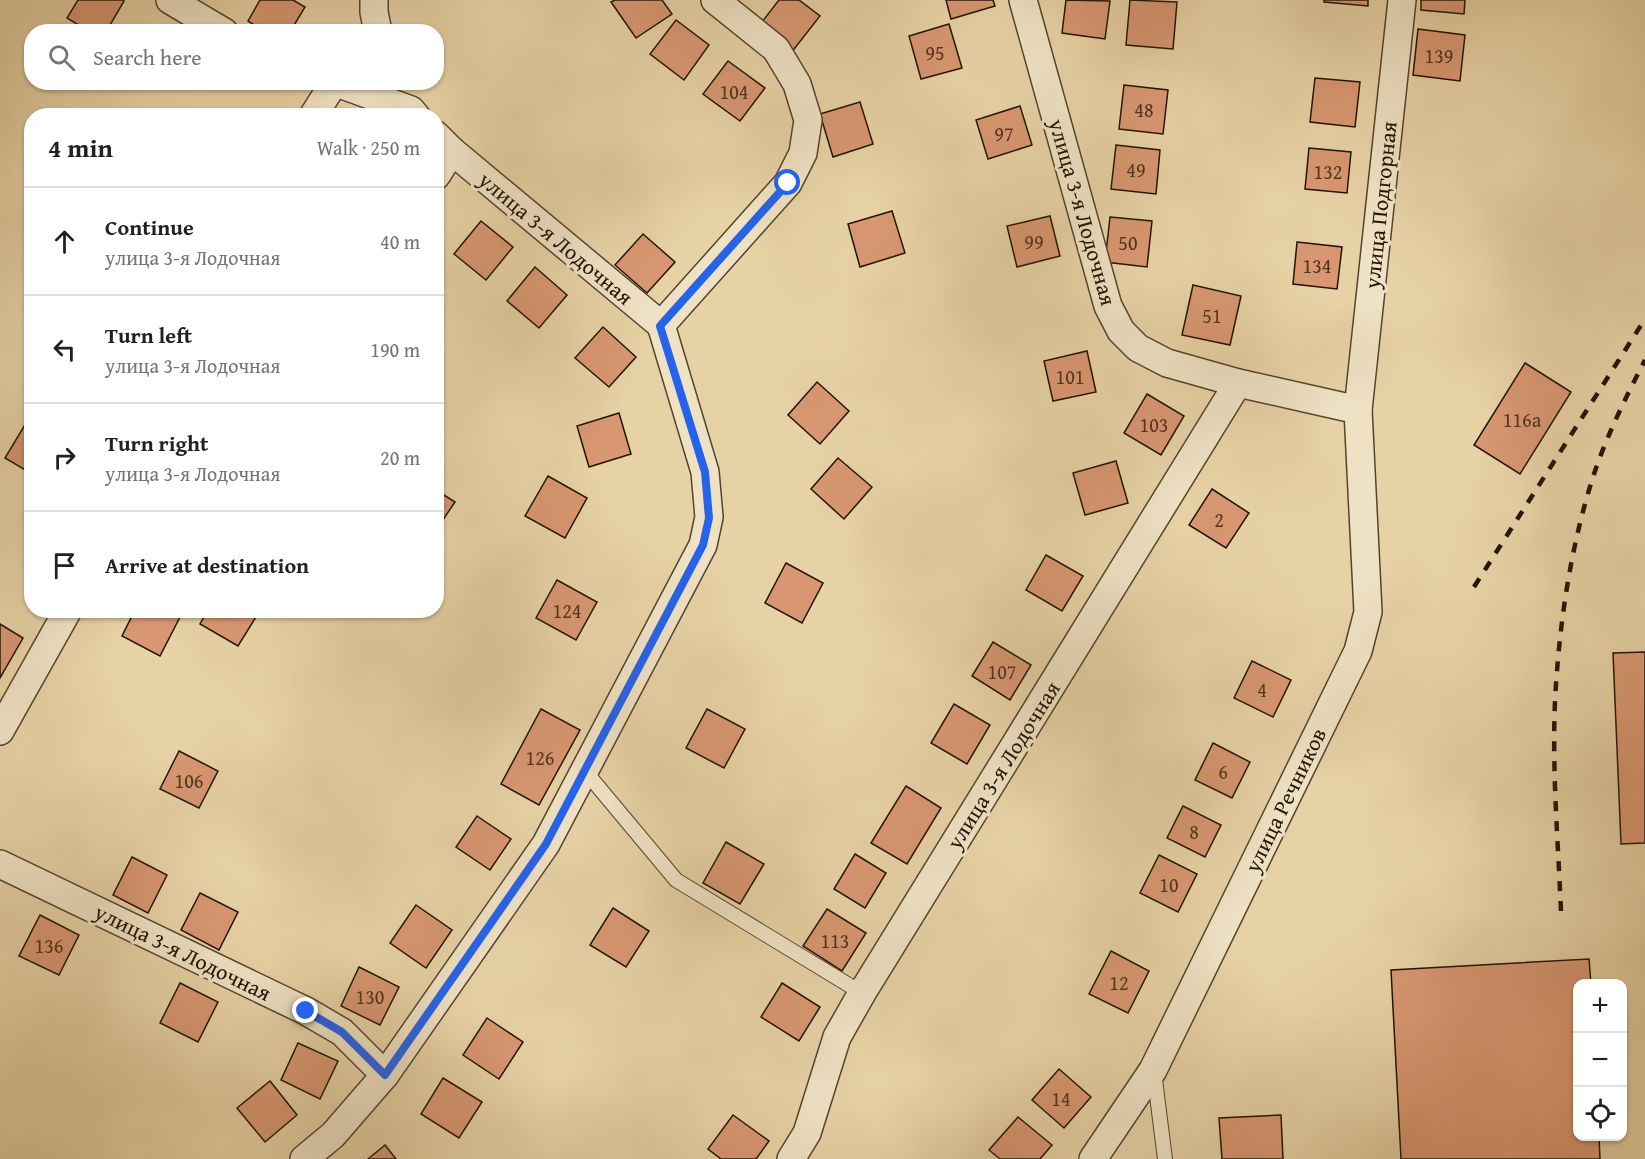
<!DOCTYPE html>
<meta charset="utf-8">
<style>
body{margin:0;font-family:"Gentium Book Plus",serif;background:#f2f2f2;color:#202124}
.controls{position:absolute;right:18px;bottom:18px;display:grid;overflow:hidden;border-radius:12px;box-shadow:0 2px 4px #0004}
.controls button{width:54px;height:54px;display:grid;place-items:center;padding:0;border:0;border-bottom:2px solid #e0e0e0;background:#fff;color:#202124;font:30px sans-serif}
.stop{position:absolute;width:18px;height:18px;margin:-14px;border:4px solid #2563eb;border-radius:50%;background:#fff}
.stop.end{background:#2563eb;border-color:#fff;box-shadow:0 2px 6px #0008}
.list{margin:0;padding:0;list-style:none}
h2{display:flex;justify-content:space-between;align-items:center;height:78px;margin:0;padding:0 24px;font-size:26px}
h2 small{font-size:20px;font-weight:400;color:#757577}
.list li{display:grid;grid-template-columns:39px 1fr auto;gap:18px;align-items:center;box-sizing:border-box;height:108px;padding:0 24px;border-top:2px solid #e0e0e0}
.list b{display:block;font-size:22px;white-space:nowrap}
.list p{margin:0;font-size:20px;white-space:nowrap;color:#757577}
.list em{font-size:20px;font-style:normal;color:#757577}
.icon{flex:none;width:33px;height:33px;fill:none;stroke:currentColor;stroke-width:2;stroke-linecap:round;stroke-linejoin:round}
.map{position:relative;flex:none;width:1645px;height:1159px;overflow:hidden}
.search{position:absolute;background:#fff;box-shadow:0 2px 4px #0004;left:24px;top:24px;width:420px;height:66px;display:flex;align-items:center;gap:15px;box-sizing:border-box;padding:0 21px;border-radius:24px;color:#757577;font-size:22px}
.panel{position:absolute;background:#fff;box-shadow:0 2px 4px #0004;left:24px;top:108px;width:420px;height:510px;border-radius:24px}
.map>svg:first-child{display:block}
</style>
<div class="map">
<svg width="1645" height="1159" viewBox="0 0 1645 1159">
<rect width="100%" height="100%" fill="#e7d2a5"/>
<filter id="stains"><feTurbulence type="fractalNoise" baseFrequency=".00333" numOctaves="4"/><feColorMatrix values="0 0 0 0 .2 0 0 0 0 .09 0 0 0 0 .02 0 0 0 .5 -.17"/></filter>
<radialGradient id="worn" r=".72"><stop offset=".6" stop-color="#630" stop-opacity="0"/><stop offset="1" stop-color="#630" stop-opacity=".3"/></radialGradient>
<g fill="#d89771" stroke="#231405" stroke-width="1.5">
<path d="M78,0H122L124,1L106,32H90L67,18Z"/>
<path d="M260,0H293L305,7L290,32H265L248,21Z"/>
<path d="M615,0H662L672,14L636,38L611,2Z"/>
<path d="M779,0H799L820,16L791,53L758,27Z"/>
<path d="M946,0H993L995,6L951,19Z"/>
<path d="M1066,0L1110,1L1105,39L1062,33Z"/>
<path d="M1130,0L1177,2L1173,49L1126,45Z"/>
<path d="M1324,0H1368V6L1324,2Z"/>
<path d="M1421,0H1465L1464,14L1421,10Z"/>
<path d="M676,20L709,45L684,80L650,54Z"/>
<path d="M949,24L962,68L921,79L909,36Z"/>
<path d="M1418,29L1465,35L1460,81L1413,75Z"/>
<path d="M728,61L765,88L740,121L703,94Z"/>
<path d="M1315,78L1360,82L1355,127L1310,122Z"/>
<path d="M1124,85L1168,90L1163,134L1119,129Z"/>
<path d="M860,102L873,144L833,157L820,114Z"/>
<path d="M1020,106L1032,145L988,159L976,120Z"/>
<path d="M1116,145L1160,150L1156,194L1111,189Z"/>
<path d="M1309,148L1351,152L1347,193L1305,189Z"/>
<path d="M892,211L905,253L860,267L848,224Z"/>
<path d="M1050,216L1060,256L1017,267L1007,226Z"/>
<path d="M1110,217L1152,221L1147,267L1105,262Z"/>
<path d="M481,221L513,247L486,280L454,254Z"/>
<path d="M643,234L675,262L647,293L615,265Z"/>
<path d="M1297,242L1342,247L1337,289L1293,284Z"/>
<path d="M535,267L567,295L539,328L507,301Z"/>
<path d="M1193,285L1241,296L1230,345L1182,335Z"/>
<path d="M603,327L636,357L609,387L575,358Z"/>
<path d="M1087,351L1096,392L1053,401L1044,361Z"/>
<path d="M1525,363L1571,392L1520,474L1474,445Z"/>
<path d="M817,382L849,411L820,444L788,415Z"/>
<path d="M1147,394L1184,416L1161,455L1124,433Z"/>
<path d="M619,413L631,454L589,467L577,426Z"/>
<path d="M29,418L32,420V474L5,458Z"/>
<path d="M838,458L872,487L844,519L811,489Z"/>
<path d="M1116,461L1128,503L1085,515L1073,473Z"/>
<path d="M548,476L587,498L565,538L525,516Z"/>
<path d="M1212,489L1249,513L1226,548L1189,525Z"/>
<path d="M436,490L455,502L436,530Z"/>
<path d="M1046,555L1083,576L1062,611L1026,590Z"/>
<path d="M786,563L823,583L802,623L765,603Z"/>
<path d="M557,580L597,602L576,640L536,618Z"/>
<path d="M135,610H169L180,617L160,656L122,636Z"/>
<path d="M208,610H257L259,612L238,646L200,624Z"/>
<path d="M0,624L23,638L0,678Z"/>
<path d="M993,642L1031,665L1010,700L972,676Z"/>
<path d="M1645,652V843L1621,844L1613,653Z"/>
<path d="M1252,661L1291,680L1273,717L1234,698Z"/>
<path d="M954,704L990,725L967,764L931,743Z"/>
<path d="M541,709L580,730L539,805L501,784Z"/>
<path d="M707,709L745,729L724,768L686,748Z"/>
<path d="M1213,743L1250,762L1232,798L1195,780Z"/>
<path d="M179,751L218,771L199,808L160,789Z"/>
<path d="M906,786L941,808L907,864L871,843Z"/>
<path d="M1183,806L1221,825L1205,857L1167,838Z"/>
<path d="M477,816L511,839L490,870L456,847Z"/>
<path d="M726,842L764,864L740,904L703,883Z"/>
<path d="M855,854L886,873L865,908L834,889Z"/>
<path d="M1159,855L1197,874L1178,912L1140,893Z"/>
<path d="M132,857L167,875L148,913L113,895Z"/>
<path d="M200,893L238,912L219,950L181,930Z"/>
<path d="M416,905L452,930L426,968L390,943Z"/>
<path d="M613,908L649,931L626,967L590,945Z"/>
<path d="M827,909L866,933L842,971L803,946Z"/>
<path d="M40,915L79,935L59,975L19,956Z"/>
<path d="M1111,951L1149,971L1128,1013L1089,994Z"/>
<path d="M1589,959L1591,984H1578V1136H1599L1600,1159H1401L1391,970Z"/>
<path d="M359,967L399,987L380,1025L341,1006Z"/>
<path d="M180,983L218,1002L198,1042L160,1023Z"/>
<path d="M782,983L820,1007L799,1041L761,1017Z"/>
<path d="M487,1018L523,1042L499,1079L463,1055Z"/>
<path d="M298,1043L338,1061L320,1099L281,1080Z"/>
<path d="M1059,1069L1091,1097L1064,1128L1032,1100Z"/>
<path d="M443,1078L482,1102L459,1138L421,1114Z"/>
<path d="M270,1081L297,1115L265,1142L237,1108Z"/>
<path d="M733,1115L769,1141L756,1159H721L708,1149Z"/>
<path d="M1281,1115L1283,1159H1222L1219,1118Z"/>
<path d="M1018,1117L1052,1145L1040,1159H1000L989,1150Z"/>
<path d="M385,1145L396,1159H368Z"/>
</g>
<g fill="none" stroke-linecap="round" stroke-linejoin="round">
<g stroke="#54442d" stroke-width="16">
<g id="lane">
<path d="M585,771L676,880L862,993"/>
<path d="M1154,1072L1165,1159"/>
</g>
</g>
<g stroke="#54442d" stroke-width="30">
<g id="street">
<path d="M170,0L224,32"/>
<path d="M374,0V12L378,32"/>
<path d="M1023,0L1108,306L1121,331L1138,348L1167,363L1238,383L1358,410"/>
<path d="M334,82L411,110L416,116"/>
<path d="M313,116L334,83"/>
<path d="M436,135L452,151L661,325"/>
<path d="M436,176L452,151"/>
<path d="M0,731L68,610"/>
<path d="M0,864L306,1011L342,1032L385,1075"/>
<path d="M304,1159L333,1135L385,1075L546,844L703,545L709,517L705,472L661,325L788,183L803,153L808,120L797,84L776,49L715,0"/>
<path d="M791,1159L807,1133L837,1037L862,993L1238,383"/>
<path d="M1093,1159L1153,1070L1358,651L1368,612L1358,410L1402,0"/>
</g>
</g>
<use href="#lane" stroke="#efe2c4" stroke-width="14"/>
<use href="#street" stroke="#efe2c4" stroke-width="27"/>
<g stroke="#231405" stroke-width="4.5" stroke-dasharray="10 10" stroke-linecap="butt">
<path d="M1474,587L1645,319"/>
<path d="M1561,911C1558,841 1552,771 1555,701C1559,626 1570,549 1593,477C1606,437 1626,397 1645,360"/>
</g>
</g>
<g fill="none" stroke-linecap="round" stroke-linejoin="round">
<path stroke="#2563eb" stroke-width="8" d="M306,1011L342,1032L385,1075L546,844L703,545L709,518L705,472L660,326L788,183"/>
</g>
<g text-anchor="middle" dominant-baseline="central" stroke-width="6" stroke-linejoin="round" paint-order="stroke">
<g font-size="20" fill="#503520">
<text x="935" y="52">95</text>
<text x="1439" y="55">139</text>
<text x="734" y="91">104</text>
<text x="1144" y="109">48</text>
<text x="1004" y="133">97</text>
<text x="1136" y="169">49</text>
<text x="1328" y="171">132</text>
<text x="1034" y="241">99</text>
<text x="1128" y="242">50</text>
<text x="1317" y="265">134</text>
<text x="1212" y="315">51</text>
<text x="1070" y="376">101</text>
<text x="1522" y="419">116а</text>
<text x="1154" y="424">103</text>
<text x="1219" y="519">2</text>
<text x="567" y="610">124</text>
<text x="1002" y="671">107</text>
<text x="1262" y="689">4</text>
<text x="540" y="757">126</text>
<text x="1223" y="771">6</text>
<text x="189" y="780">106</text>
<text x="1194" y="831">8</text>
<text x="1169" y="884">10</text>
<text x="835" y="940">113</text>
<text x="49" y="945">136</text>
<text x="1119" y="982">12</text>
<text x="370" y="996">130</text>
<text x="1061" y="1098">14</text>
</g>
<g font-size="22" fill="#231405" stroke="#efe2c4">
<text transform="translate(1380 205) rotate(-84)">улица Подгорная</text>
<text transform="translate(1083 212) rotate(74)">улица 3-я Лодочная</text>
<text transform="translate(556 238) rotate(40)">улица 3-я Лодочная</text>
<text transform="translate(1003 765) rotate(-58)">улица 3-я Лодочная</text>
<text transform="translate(1285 800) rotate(-64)">улица Речников</text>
<text transform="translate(183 952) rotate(26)">улица 3-я Лодочная</text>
</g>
</g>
<rect width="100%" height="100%" filter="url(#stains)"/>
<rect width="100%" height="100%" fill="url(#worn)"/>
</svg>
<div class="controls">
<button>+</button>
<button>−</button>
<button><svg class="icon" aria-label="locate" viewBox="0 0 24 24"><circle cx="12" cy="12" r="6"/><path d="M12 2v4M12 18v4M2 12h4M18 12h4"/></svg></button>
</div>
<div class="stop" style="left:788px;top:183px"></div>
<div class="stop end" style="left:306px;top:1011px"></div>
<div class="search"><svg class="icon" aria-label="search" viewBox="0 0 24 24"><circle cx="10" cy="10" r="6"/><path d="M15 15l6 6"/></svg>Search here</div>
<section class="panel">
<h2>4 min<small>Walk · 250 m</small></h2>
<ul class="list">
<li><svg class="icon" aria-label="ahead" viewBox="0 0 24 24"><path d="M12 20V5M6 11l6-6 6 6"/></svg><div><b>Continue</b><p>улица 3-я Лодочная</p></div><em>40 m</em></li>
<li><svg class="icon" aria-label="left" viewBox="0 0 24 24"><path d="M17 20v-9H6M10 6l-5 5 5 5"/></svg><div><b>Turn left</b><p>улица 3-я Лодочная</p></div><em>190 m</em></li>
<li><svg class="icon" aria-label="right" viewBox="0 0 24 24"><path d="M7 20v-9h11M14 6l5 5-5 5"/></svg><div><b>Turn right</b><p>улица 3-я Лодочная</p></div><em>20 m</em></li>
<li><svg class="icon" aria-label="arrive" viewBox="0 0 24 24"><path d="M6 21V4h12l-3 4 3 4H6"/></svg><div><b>Arrive at destination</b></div></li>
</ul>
</section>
</div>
